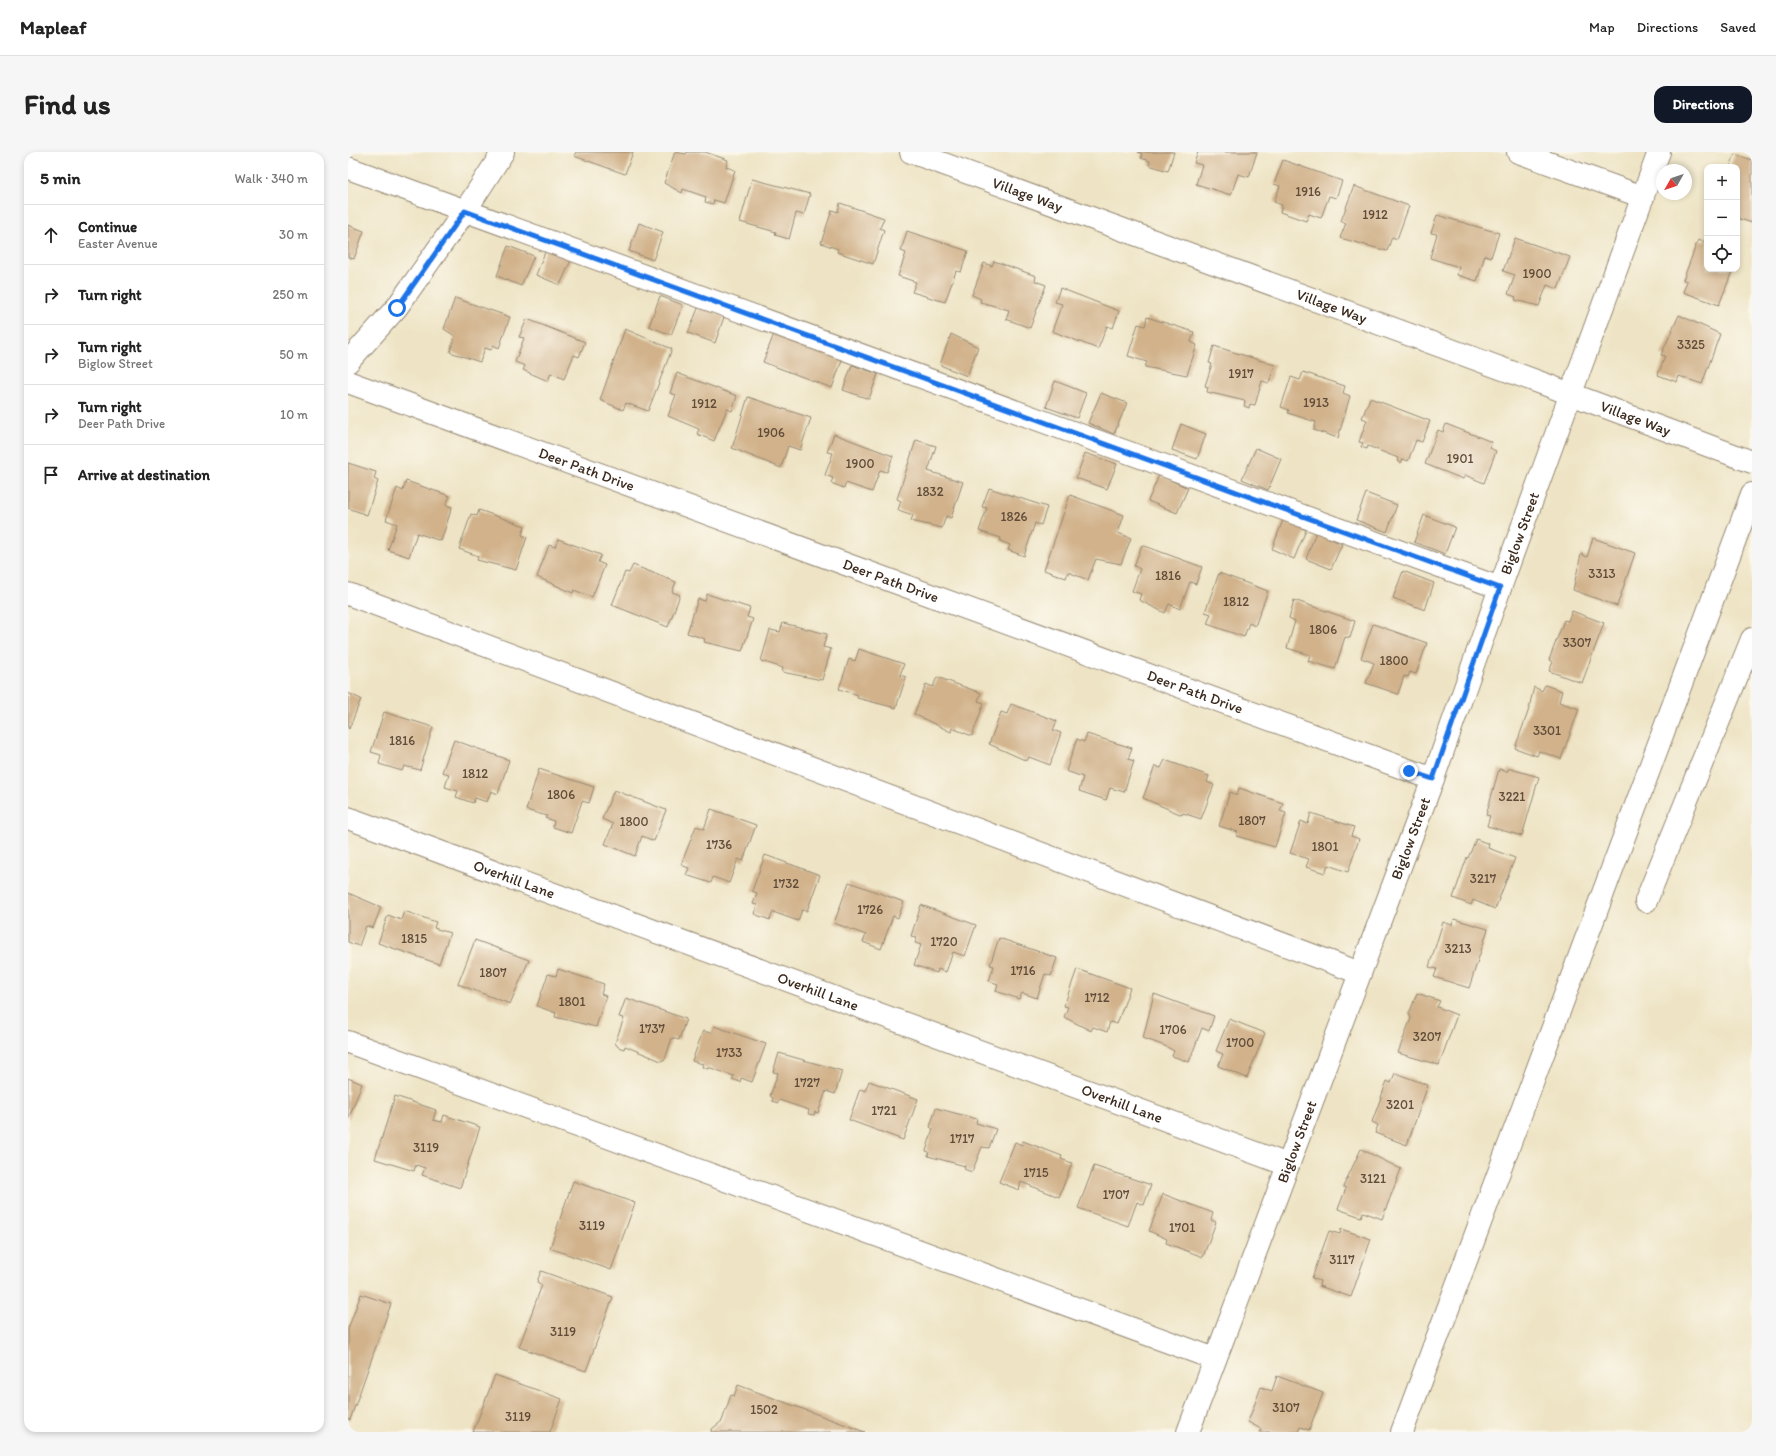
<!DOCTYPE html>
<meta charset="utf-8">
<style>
body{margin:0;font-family:Itim,sans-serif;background:#f6f6f6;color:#222}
.controls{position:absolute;right:12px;top:12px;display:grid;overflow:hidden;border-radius:8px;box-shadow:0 2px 6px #0003}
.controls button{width:36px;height:36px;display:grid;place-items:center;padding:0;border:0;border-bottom:1px solid #e0e0e0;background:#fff;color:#222;font:20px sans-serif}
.compass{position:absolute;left:1308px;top:12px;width:36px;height:36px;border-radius:50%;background:#fff;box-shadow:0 2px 6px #0003;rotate:230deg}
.stop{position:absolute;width:12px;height:12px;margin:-9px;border:3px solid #1a73e8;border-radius:50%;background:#fff}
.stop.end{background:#1a73e8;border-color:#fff;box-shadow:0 1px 4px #0008}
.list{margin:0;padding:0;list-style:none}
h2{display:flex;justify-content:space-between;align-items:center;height:52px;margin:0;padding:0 16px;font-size:17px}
h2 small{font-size:13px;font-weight:400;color:#767676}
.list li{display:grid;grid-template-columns:26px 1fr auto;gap:12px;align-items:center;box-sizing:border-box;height:60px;padding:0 16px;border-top:1px solid #e0e0e0}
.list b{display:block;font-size:15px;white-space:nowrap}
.list p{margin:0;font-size:13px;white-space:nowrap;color:#767676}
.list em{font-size:13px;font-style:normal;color:#767676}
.icon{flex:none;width:22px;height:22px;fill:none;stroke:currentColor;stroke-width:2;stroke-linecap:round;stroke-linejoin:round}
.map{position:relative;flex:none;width:1404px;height:1280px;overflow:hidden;border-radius:12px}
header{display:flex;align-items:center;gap:24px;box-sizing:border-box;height:56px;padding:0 20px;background:#fff;border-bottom:1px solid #e0e0e0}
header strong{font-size:19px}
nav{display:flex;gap:22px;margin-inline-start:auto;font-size:14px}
.intro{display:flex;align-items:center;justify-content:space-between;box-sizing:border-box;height:96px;padding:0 24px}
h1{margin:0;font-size:28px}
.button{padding:10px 18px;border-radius:12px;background:#111827;color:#fff;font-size:14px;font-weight:700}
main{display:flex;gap:24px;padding:0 24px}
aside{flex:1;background:#fff;border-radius:12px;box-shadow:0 2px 6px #0003}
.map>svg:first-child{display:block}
</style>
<header>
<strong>Mapleaf</strong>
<nav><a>Map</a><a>Directions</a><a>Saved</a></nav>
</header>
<div class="intro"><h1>Find us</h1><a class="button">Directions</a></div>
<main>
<aside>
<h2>5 min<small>Walk · 340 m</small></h2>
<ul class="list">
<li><svg class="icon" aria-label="ahead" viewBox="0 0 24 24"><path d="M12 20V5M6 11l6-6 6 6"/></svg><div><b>Continue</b><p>Easter Avenue</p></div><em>30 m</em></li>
<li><svg class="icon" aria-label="right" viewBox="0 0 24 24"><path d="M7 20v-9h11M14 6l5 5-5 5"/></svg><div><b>Turn right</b></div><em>250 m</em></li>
<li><svg class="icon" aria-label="right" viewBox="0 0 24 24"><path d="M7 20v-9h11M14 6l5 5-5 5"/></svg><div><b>Turn right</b><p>Biglow Street</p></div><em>50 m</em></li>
<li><svg class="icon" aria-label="right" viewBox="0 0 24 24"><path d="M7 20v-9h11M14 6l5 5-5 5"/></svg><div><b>Turn right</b><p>Deer Path Drive</p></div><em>10 m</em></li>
<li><svg class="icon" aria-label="arrive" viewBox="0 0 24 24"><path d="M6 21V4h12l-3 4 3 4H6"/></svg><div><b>Arrive at destination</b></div></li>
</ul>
</aside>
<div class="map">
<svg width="1404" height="1280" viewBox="0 0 1404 1280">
<rect width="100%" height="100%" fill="#fbf7ec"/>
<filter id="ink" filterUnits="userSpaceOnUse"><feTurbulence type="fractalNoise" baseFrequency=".025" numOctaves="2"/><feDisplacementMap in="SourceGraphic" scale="8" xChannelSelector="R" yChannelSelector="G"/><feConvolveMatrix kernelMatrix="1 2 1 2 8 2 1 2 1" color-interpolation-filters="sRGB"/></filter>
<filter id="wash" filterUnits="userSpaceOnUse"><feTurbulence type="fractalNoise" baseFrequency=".012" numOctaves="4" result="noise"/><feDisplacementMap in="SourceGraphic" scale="16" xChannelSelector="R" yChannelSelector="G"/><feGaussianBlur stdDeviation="0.9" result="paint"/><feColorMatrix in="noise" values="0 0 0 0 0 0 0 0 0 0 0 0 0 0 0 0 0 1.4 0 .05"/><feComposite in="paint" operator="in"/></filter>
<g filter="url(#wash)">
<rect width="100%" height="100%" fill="#eee4c5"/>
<g id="blocks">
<g fill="#d1b28b">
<path d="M228,0H285L277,22L226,4Z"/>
<path d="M327,0L338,2L339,0H357L380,8L378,15L387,18L376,51L366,48L365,52L357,50L358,45L335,37L334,41L316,31Z"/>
<path d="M790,0H826L820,19L801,13L802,9L793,6L794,2Z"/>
<path d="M850,0H909L901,25L890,22L883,43L848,32L854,13L846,11Z"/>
<path d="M1387,2L1404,8V71L1389,66V15H1382Z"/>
<path d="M935,8L994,29L988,46L981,44L973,66L961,62L958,69L932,60L934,53L926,50L932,34L926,32Z"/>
<path d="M404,27L462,42L456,63L448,61L441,87L427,83L428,80L392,70Z"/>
<path d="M1006,34L1061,54L1049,87L1044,85L1039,99L992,86L998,71L993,69Z"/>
<path d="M492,51L536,66L532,76L536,78L525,112L489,100L490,97L473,91L484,58L490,60Z"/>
<path d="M1089,63L1151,81L1143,105L1137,103L1129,129L1109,123L1111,115L1082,106L1089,82L1083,81Z"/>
<path d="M291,71L315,80L305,108L281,99Z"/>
<path d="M0,73L16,79L6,107L0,105Z"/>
<path d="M559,79L620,99L613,120L608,119L597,150L564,140L568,130L550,124L558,101L553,99Z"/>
<path d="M1359,83V117H1385L1371,153L1335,140L1339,129L1335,128L1350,88L1356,90Z"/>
<path d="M1167,86L1222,105L1210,137L1199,133L1191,154L1167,148L1168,145L1160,142L1167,123L1155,119Z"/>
<path d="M160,94L186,104L173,134L149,124Z"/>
<path d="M199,95L224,106L212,133L188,123Z"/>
<path d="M646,109L688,124L687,129L698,133L682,176L658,167L661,158L632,150L633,147L624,143L636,111L644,114Z"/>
<path d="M712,136L771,159L765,176L759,174L750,197L704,179L714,152L707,150Z"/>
<path d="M312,144L335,153L323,183L301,174Z"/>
<path d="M107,146L162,165L151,196L145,193L143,198L137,196L132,210L102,200L107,184L96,177Z"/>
<path d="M351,154L376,165L367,191L340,181Z"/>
<path d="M1331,163L1372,182L1354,232L1331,224L1329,230L1310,223L1317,204L1313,203Z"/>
<path d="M799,165L846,180L843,190L849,193L839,223L797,215L799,210L780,204L790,172L797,174Z"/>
<path d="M179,167L237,190L231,205L226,203L216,227L203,221L200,229L175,218L177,214L167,210L176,186L171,185Z"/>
<path d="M277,177L324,197L300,259L278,251L275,258L252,248Z"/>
<path d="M426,182L494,208L484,236L415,210Z"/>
<path d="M603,182L630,195L619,224L592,213Z"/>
<path d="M866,194L927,213L921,231L914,229L907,253L902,252L901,256L896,254L897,249L859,240L860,235L857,234L864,212L861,211Z"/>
<path d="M504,213L530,222L521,247L495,238Z"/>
<path d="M955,220L997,234L995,241L1002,244L990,286L966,278L968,270L940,261L941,258L933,255L943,225L952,228Z"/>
<path d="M329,221L389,244L384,259L379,257L366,289L349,282L351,277L320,264L328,243L322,241Z"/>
<path d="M707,229L738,241L729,266L698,255Z"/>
<path d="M753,241L779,251L766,282L740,271Z"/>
<path d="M400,245L463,266L452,298L440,294L433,316L384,296Z"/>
<path d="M1022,246L1082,269L1074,290L1068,288L1060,309L1055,307L1053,311L1049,309L1050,306L1020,294L1019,297L1013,295L1015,291L1011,290L1019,268L1014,266Z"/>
<path d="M833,272L858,282L849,307L824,298Z"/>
<path d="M1098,272L1144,290L1142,296L1148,299L1136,331L1117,323L1115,327L1077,312L1090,278L1095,280Z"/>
<path d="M486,282L545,304L539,320L532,318L524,340L498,331L496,336L483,331L485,326L477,323L485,301L479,300Z"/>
<path d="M568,288L588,294L580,319L615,330L603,366L598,364L594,376L563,369L565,363L550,358L553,349L549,347Z"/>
<path d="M908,296L933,307L920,338L894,327Z"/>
<path d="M737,301L769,312L759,337L728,326Z"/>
<path d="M0,311L28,320L26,327L30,329L19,363L0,356Z"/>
<path d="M811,323L840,336L829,361L800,349Z"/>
<path d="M58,329L102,344L98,353L104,355L93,389L69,381L61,405L40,398L49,372L38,368L49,336L55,339Z"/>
<path d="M641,336L699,355L693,373L687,371L676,404L660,398L662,393L652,389L653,386L631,379L639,356L634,355Z"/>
<path d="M1018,341L1049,353L1039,380L1008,368Z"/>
<path d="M722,343L776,363L770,381L783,386L773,412L748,407L740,428L720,420L718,426L696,418Z"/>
<path d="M131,358L177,374L174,383L179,385L168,418L129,408L130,404L111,397L123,362L129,364Z"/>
<path d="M1076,363L1107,375L1097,402L1066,390Z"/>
<path d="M935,368L958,378L946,407L924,397Z"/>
<path d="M968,380L994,392L983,417L958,407Z"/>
<path d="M1245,386L1287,401L1269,454L1225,438L1233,402L1239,405Z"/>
<path d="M210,387L253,403L250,410L257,413L244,445L226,438L225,441L189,425L201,393L207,395Z"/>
<path d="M794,393L854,415L848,432L842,430L832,457L821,452L817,461L791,448L793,442L784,439L792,417L786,414Z"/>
<path d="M285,413L328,430L324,440L332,443L320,475L264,453L277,420L281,421Z"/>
<path d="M1055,419L1086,431L1077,458L1045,446Z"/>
<path d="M871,421L920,439L907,474L901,471L896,485L859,472L863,462L857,460Z"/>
<path d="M359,442L402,456L399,465L405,467L394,499L356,490L357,487L339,481L350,447L357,449Z"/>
<path d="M946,448L1007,469L1002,486L997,485L987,517L960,509L962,503L939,496L947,469L941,466Z"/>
<path d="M1224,459L1256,471L1234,531L1201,519L1205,510L1201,508L1216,468L1220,469Z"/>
<path d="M435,471L479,482L475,495L483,497L474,528L434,520L435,516L413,509L422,478L432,480Z"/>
<path d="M1025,472L1079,491L1068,522L1062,520L1060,525L1056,524L1050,542L1018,531L1026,511L1013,506Z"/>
<path d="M511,497L556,512L552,523L558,525L548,556L509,546L510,543L491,537L501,507L507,509Z"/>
<path d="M589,525L633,541L630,549L636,551L624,584L604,576L603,580L566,562L578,532L585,535Z"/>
<path d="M1197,533L1214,539L1211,550L1231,557L1213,607L1191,599L1189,604L1167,596L1180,560L1186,535L1194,539Z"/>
<path d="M0,541L13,547L1,577L0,576Z"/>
<path d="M663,552L709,569L705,578L713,581L702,613L681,605L679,609L641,592L653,560L659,562Z"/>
<path d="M36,560L85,575L72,618L56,614L54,619L31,612L33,603L23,600Z"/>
<path d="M739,582L784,596L780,607L786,609L776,640L762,636L758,648L731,639L735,625L718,619L729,587L736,590Z"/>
<path d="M106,588L161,608L150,642L143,639L139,650L127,646L125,651L108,645L110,639L97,635L101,622L94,620Z"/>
<path d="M817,608L861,624L859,630L866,633L853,667L835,661L834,663L795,646L807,614L813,616Z"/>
<path d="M191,617L246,635L241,651L234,649L223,681L205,675L206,669L197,666L199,664L178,658Z"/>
<path d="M1151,617L1159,620L1160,617H1163L1191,625L1174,684L1139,674L1142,664L1138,663Z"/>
<path d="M891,636L935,651L932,659L938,661L927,695L888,684L890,680L871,674L882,640L889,643Z"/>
<path d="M266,638L318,658L306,689L294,684L287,704L257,692L265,672L254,667Z"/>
<path d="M363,657L408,673L395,709L390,707L381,731L365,725L363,731L338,723L341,716L333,713L348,674L356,677Z"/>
<path d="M963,661L1006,675L1003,684L1011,687L1000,720L980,713L977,721L958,715L961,707L942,701L953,669L960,672Z"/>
<path d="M1128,687L1141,692L1140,696L1167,706L1147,757L1125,748L1123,753L1105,746L1119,705L1120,706Z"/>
<path d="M417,703L472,723L459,759L454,758L450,769L425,760L422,768L406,762L409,753L405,752L409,741L404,739Z"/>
<path d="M501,730L556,750L550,766L545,764L533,797L515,790L518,783L486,771Z"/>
<path d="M0,741L33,755L25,776L18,774L11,794L0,790Z"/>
<path d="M573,753L628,773L617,804L605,800L598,820L590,817L589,821L566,813L573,793L567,791L569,786L563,784Z"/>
<path d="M56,759L88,770L86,776L102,781L91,812L30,791L40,763L53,768Z"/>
<path d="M1106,767L1140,777L1121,836L1086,825L1089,817L1081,815L1095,770L1104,773Z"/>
<path d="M651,786L709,806L703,824L697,822L689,846L674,841L671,847L648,839L650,832L641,829L646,814L642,813Z"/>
<path d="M127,788L181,808L162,852L110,832Z"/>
<path d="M210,817L256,832L253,842L258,844L248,875L207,865L208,861L189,854L200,822L208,824Z"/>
<path d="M729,817L782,836L769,872L762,870L759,880L745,875L743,879L716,865L720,855L716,854Z"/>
<path d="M1069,841L1092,849L1089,855L1109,863L1091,913L1050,901L1063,866L1061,862Z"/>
<path d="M806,842L866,864L861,879L854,876L841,910L824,904L826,899L817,894L795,886Z"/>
<path d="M278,846L338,867L331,888L324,886L317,907L313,909L277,894L276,897L270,895L267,891L276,866L271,865Z"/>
<path d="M881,867L917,881L899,926L870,914L875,902L868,899Z"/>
<path d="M366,874L418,892L404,930L393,926L392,930L384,927L386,924L360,915V917L354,915L355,912L344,909L355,879L363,881Z"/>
<path d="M431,901L494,919L487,942L478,939L470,961L467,960L466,963L460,962L461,958L431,948L430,951L424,949L425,946L422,944L430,921L425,920Z"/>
<path d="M1047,921L1080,933L1059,993L1027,981L1030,973L1024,970L1039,929L1043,931Z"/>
<path d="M0,926L14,932L0,968Z"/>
<path d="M521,929L570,947L555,988L501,968L512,937L517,939Z"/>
<path d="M47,944L88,958L85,968L94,970L96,963L132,975L112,1036L74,1023L77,1016L68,1013L66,1019L27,1007Z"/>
<path d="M588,956L629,967L628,971L648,977L641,996L634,995L624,1020L616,1017L617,1014L580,1004L581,1000L578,999L585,977L582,975Z"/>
<path d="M675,989L714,1004L713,1007L724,1011L711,1045L673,1030L671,1038L651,1030L667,990L674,993Z"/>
<path d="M1013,997L1053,1017L1034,1067L1015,1060L1013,1065L990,1057L998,1036L995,1035Z"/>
<path d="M746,1014L803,1033L796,1053L789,1050L780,1074L730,1056Z"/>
<path d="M225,1029L287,1051L263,1118L202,1096Z"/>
<path d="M815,1042L865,1061L863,1068L868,1070L855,1105L818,1091L819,1087L801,1079Z"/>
<path d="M993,1077L1023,1087L1003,1145L971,1134L972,1129L964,1126L981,1079L992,1082Z"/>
<path d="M193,1119L265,1145L238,1219L171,1195L194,1133L189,1130Z"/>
<path d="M13,1142L43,1152L2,1268L0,1267V1177Z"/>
<path d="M147,1223L214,1247L202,1280H125Z"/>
<path d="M929,1224L975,1241L961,1278L952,1275L950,1280H912L913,1277L900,1270L913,1235L924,1239Z"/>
<path d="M390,1233L517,1280H363L364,1277L374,1269L383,1243L386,1244Z"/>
</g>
</g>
</g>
<g filter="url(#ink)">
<use href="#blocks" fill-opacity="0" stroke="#948772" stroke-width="1"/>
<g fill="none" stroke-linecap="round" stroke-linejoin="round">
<g stroke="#948772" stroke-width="24">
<g id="minor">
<path id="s1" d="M563,0L1196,232L1404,310"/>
<path d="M1170,0L1295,45"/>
<path d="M0,16L1152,436"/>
<path d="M0,210L49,155L117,59L155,0"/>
<path id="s2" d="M0,230L1085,627"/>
<path d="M0,442L1012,821"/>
<path id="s3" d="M0,666L940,1013"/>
<path d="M1298,749L1404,487"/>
<path d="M0,890L867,1207"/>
<path id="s4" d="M840,1280L1085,627L1152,436L1311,0"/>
<path d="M1054,1280L1404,342"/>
</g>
</g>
<use href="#minor" stroke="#fff" stroke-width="22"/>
</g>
</g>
<g fill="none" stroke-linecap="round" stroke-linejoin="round" filter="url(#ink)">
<path stroke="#1a73e8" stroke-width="5" d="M49,156L117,59L1152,436L1085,627L1061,619"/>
</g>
<g text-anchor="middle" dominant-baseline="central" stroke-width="3.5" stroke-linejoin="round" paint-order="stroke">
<g font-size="13" fill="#604c39">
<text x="960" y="39">1916</text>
<text x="1027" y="62">1912</text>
<text x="1189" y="121">1900</text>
<text x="1343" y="192">3325</text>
<text x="893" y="221">1917</text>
<text x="968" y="250">1913</text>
<text x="356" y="251">1912</text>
<text x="423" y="280">1906</text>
<text x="1112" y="306">1901</text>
<text x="512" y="311">1900</text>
<text x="582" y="339">1832</text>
<text x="666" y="364">1826</text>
<text x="1254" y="421">3313</text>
<text x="820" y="423">1816</text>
<text x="888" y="449">1812</text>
<text x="975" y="477">1806</text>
<text x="1229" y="490">3307</text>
<text x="1046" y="508">1800</text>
<text x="1199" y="578">3301</text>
<text x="54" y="588">1816</text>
<text x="127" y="621">1812</text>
<text x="213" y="642">1806</text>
<text x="1164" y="644">3221</text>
<text x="904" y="668">1807</text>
<text x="286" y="669">1800</text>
<text x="371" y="692">1736</text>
<text x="977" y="694">1801</text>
<text x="1135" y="726">3217</text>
<text x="438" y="731">1732</text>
<text x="522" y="757">1726</text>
<text x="66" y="786">1815</text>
<text x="596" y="789">1720</text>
<text x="1110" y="796">3213</text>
<text x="675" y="818">1716</text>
<text x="145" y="820">1807</text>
<text x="749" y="845">1712</text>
<text x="224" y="849">1801</text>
<text x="304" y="876">1737</text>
<text x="825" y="877">1706</text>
<text x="1079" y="884">3207</text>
<text x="892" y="890">1700</text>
<text x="381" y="900">1733</text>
<text x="459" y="930">1727</text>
<text x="1052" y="952">3201</text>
<text x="536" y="958">1721</text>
<text x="614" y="986">1717</text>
<text x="78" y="995">3119</text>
<text x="688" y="1020">1715</text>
<text x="1025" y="1026">3121</text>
<text x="768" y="1042">1707</text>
<text x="244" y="1073">3119</text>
<text x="834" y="1075">1701</text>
<text x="994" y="1107">3117</text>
<text x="215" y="1179">3119</text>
<text x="938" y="1255">3107</text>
<text x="416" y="1257">1502</text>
<text x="170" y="1264">3119</text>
</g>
<g font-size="15" fill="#3b2a1e" stroke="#fbf7ec">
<text stroke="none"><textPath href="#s1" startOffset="124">Village Way</textPath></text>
<text stroke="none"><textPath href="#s1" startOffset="448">Village Way</textPath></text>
<text stroke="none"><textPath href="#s1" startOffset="772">Village Way</textPath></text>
<text stroke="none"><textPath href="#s2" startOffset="254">Deer Path Drive</textPath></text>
<text stroke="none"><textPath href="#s4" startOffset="958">Biglow Street</textPath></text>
<text stroke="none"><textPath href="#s2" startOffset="578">Deer Path Drive</textPath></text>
<text stroke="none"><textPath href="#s2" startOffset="902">Deer Path Drive</textPath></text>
<text stroke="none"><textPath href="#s4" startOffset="634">Biglow Street</textPath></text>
<text stroke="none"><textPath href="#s3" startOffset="177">Overhill Lane</textPath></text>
<text stroke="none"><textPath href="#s3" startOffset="501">Overhill Lane</textPath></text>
<text stroke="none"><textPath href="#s3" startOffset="825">Overhill Lane</textPath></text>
<text stroke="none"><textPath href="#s4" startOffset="310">Biglow Street</textPath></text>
</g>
</g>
</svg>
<div class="controls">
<button>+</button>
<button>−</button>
<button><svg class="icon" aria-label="locate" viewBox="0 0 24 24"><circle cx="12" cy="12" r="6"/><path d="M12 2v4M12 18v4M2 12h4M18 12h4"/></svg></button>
</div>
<svg class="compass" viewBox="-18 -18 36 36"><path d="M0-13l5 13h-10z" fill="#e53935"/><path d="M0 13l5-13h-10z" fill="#767676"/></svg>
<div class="stop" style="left:49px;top:156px"></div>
<div class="stop end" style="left:1061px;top:619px"></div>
</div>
</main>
